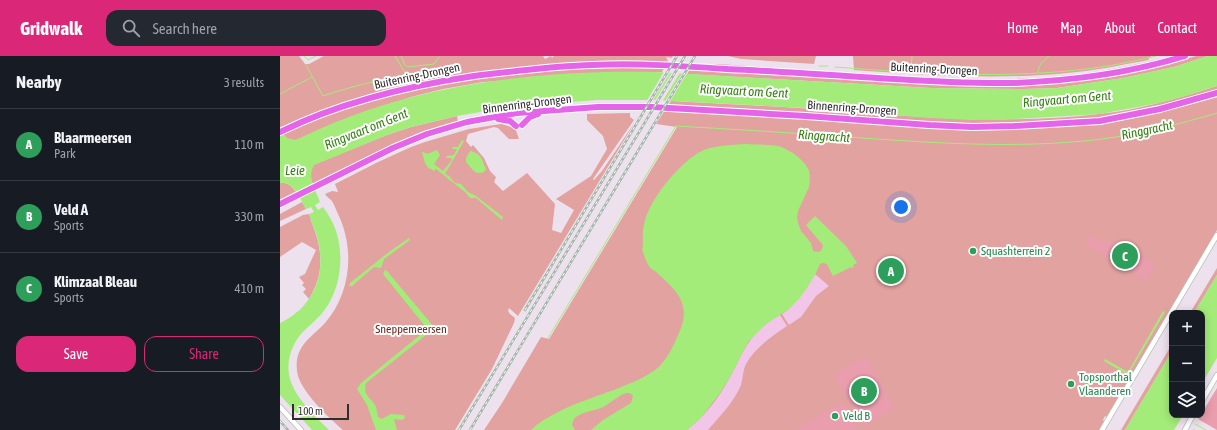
<!DOCTYPE html>
<meta charset="utf-8">
<style>
body{margin:0;font-family:"Asap Condensed",sans-serif;background:#242831;color:#f1f3f6}
.controls{position:absolute;right:12px;bottom:12px;display:grid;overflow:hidden;border-radius:8px;box-shadow:0 2px 10px #0003}
.controls button{width:36px;height:36px;display:grid;place-items:center;padding:0;border:0;border-bottom:1px solid #363941;background:#171b24;color:#f1f3f6;font:20px sans-serif}
.scale{position:absolute;left:12px;bottom:10px;width:57px;box-sizing:border-box;padding-left:4px;border:2px solid #2e2e2e;border-top:0;font-size:11px;line-height:14px;white-space:nowrap;color:#2e2e2e;-webkit-text-stroke:3px #fff;paint-order:stroke}
.you{position:absolute;left:621px;top:151px;width:14px;height:14px;margin:-10px;border:3px solid #fff;border-radius:50%;background:#1a73e8;box-shadow:0 0 0 6px #1a73e833}
.badge{display:grid;place-items:center;width:26px;height:26px;border-radius:50%;background:#db2777;color:#fff;font-size:13px;font-weight:700}
.pin{position:absolute;translate:-50% -50%;border:2px solid #fff;box-shadow:0 1px 4px #0006}
.list{margin:0;padding:0;list-style:none}
h2{display:flex;justify-content:space-between;align-items:center;height:52px;margin:0;padding:0 16px;font-size:17px}
h2 small{font-size:13px;font-weight:400;color:#9ea1a6}
.list li{display:grid;grid-template-columns:26px 1fr auto;gap:12px;align-items:center;box-sizing:border-box;height:72px;padding:0 16px;border-top:1px solid #363941}
.list b{display:block;font-size:15px;white-space:nowrap}
.list p{margin:0;font-size:13px;white-space:nowrap;color:#9ea1a6}
.list em{font-size:13px;font-style:normal;color:#9ea1a6}
.actions{display:flex;gap:8px;padding:12px 16px}
.actions a{flex:1;padding:9px 0;border:1px solid #db2777;border-radius:12px;text-align:center;font-size:14px;color:#db2777}
.actions .main{background:#db2777;color:#fff}
.icon{flex:none;width:22px;height:22px;fill:none;stroke:currentColor;stroke-width:2;stroke-linecap:round;stroke-linejoin:round}
.map{position:relative;flex:none;width:937px;height:374px;overflow:hidden}
header{display:flex;align-items:center;gap:24px;box-sizing:border-box;height:56px;padding:0 20px;background:#db2777;color:#fff}
header strong{font-size:19px}
nav{display:flex;gap:22px;margin-inline-start:auto;font-size:14px}
.search{width:280px;height:36px;background:#242831;display:flex;align-items:center;gap:10px;box-sizing:border-box;padding:0 14px;border-radius:12px;color:#9ea1a6;font-size:15px}
main{display:flex}
aside{flex:1;background:#171b24}
.map>svg:first-child{display:block}
</style>
<header>
<strong>Gridwalk</strong>
<div class="search"><svg class="icon" aria-label="search" viewBox="0 0 24 24"><circle cx="10" cy="10" r="6"/><path d="M15 15l6 6"/></svg>Search here</div>
<nav><a>Home</a><a>Map</a><a>About</a><a>Contact</a></nav>
</header>
<main>
<aside>
<h2>Nearby<small>3 results</small></h2>
<ul class="list">
<li><span class="badge" style="background:#2e9e5b">A</span><div><b>Blaarmeersen</b><p>Park</p></div><em>110 m</em></li>
<li><span class="badge" style="background:#2e9e5b">B</span><div><b>Veld A</b><p>Sports</p></div><em>330 m</em></li>
<li><span class="badge" style="background:#2e9e5b">C</span><div><b>Klimzaal Bleau</b><p>Sports</p></div><em>410 m</em></li>
</ul>
<div class="actions"><a class="main">Save</a><a>Share</a></div>
</aside>
<div class="map">
<svg width="937" height="374" viewBox="0 0 937 374">
<rect width="100%" height="100%" fill="#ede1ee"/>
<g fill="#e2a2a0">
<path d="M0,0H19L25,8H29L44,0H263L265,3L271,0L272,2L274,0H393L392,2L386,1L388,5L382,16L203,26L163,33L131,41L55,67L16,84C6,84 4,80 0,72Z"/>
<path d="M448,0H536L534,8L461,3Z"/>
<path d="M573,0H871L868,4C841,9 814,15 787,17C716,24 644,19 574,14Z"/>
<path d="M893,0H897C797,30 695,26 591,19C537,16 482,12 428,9L438,8C493,12 548,15 604,19C662,22 721,26 779,20C818,17 855,9 893,0Z"/>
<path d="M916,0H928L894,11L843,22L777,32L745,33L651,32L407,18L410,13L678,29C759,31 838,24 916,0Z"/>
<path d="M937,30V174L827,361L825,360L823,364L824,365L819,374H204L222,347L261,281L269,283L397,71L376,68L391,45C443,48 496,50 548,54C638,61 729,69 819,58C859,54 899,42 937,30Z"/>
<path d="M350,57V61L354,64L313,123L314,124L322,115L355,66L238,260L229,252L228,255L230,258L235,262L234,267L212,313L175,374H63C48,361 19,334 17,315C14,290 31,282 45,267C71,237 75,193 58,158C56,154 54,147 51,144C49,142 47,141 45,138L52,135L58,136L55,128L96,107L131,91L145,86L189,73L221,68L235,72L239,83H229L218,72L214,71L188,78L186,85L191,91L193,89L204,102L210,115L216,121L214,126L223,135L247,117L275,148L272,174L281,177L294,154L276,143L311,120L327,93L323,80L307,64V58Z"/>
<path d="M177,60L178,66L140,78L99,95L47,123L46,121L33,128C29,121 30,116 33,109L107,79L131,71Z"/>
<path d="M0,127C8,126 12,131 16,136L0,145Z"/>
<path d="M22,146L26,153L0,165V158Z"/>
<path d="M29,158C31,162 31,166 33,170C43,196 44,218 29,243L23,236L26,233L22,229L24,227L19,221L25,218L36,194L22,186L0,201V171L23,159Z"/>
<path d="M937,212V219L914,257H910Z"/>
<path d="M892,288V295L845,374H841Z"/>
</g>
<g fill="#f1c6e8">
<path d="M535,218L549,230L536,240L521,261L509,269L502,258L509,253Z"/>
<path d="M500,259L507,270C492,280 475,292 466,308C463,314 463,322 461,329C454,346 440,360 428,374H407C422,362 435,347 445,330C464,299 465,278 500,259Z"/>
</g>
<g fill="#e99dad">
<path d="M811,178L821,185H831L836,187L837,185L859,194L862,196L866,203L876,209L867,225L805,188Z"/>
<path d="M586,300L615,352L584,370L553,319Z"/>
<path d="M937,332V374L918,363L921,359H922V357Z"/>
<path d="M563,346L578,374H514Z"/>
</g>
<g fill="#a4ec79">
<path d="M928,0H937V30L902,41L879,47L820,58L734,63L692,64L650,62L526,52L374,44H317L263,48L206,55L177,60L131,71L107,79L34,109C27,123 35,132 40,146L35,149L38,154L43,151C48,158 52,164 55,172C65,199 61,234 43,256C36,265 28,270 21,278C10,291 5,310 11,326C18,345 35,360 49,374H32L0,339V267C38,249 49,210 34,172C32,168 31,162 29,158L34,156L31,151L26,153C20,143 14,125 0,127V72C4,80 6,84 16,84C53,66 92,51 132,41C211,21 294,14 376,16L651,32L745,33L777,32L843,22L894,11Z"/>
<path d="M182,84L184,85L165,118L169,120L175,127L181,128L188,136L196,140L223,161L222,164L196,142H190L185,136L156,113L154,115L151,113L148,112L145,107L142,96H143L147,98L157,94L160,99L154,108L163,115L172,104L171,102H166L167,100L174,99L177,93H172L173,91H178Z"/>
<path d="M466,88C476,89 488,88 498,90C509,93 525,104 529,115C530,120 530,126 529,131L518,155L517,161L518,167L521,175L531,187L533,195L537,196L541,195L543,190L542,188L526,169L535,160L566,190L577,207L573,209L574,211L572,212L571,211L553,220L547,208L543,207L540,208L536,217L527,232L519,243L509,253L486,268L468,286L450,321L440,337L420,363L407,374H311L323,364L351,347L353,340C351,338 351,337 348,337C340,337 330,348 323,351C315,355 304,355 296,361C293,363 293,366 292,369L295,374H251C272,354 312,342 339,332C351,327 364,322 375,314C386,306 393,291 398,279C413,248 397,235 375,215C367,212 364,199 362,192L363,190C363,183 362,176 364,169C368,145 398,109 418,97C432,89 450,89 466,88Z"/>
<path d="M190,95C202,98 201,102 206,113L204,116C194,120 192,112 186,106V102Z"/>
<path d="M129,182L130,184L104,203L101,212L94,211L72,230H69L70,227L109,196Z"/>
<path d="M105,214L107,215L154,271L151,275L86,327C82,341 92,341 96,351C97,354 97,358 98,361L102,363L111,358L124,359L125,362L122,364L114,363L117,374H96L87,349L77,333L81,327L145,275V270L103,218Z"/>
<path d="M937,219V302L922,327V257H914Z"/>
<path d="M883,255L885,256L848,319L824,305L825,303L848,316Z"/>
<path d="M892,295V359H903L894,374H845Z"/>
</g>
<g fill="#ede1ee">
<path d="M385,14L391,15L372,46H366Z"/>
<path d="M393,15H401L382,46H374Z"/>
<path d="M403,16H408L389,47H384Z"/>
</g>
<g fill="none" stroke-linecap="round" stroke-linejoin="round">
<g stroke="#a4ec79" stroke-width="1">
<path d="M24,0L28,4L36,0"/>
<path d="M115,0L126,18"/>
<path d="M121,0L125,9L128,11L154,8L159,1"/>
<path d="M26,9L43,40C78,28 114,21 150,15"/>
<path d="M539,10H548"/>
<path d="M555,11C645,18 738,24 828,10C844,7 860,4 876,0"/>
<path d="M631,15L632,0"/>
<path d="M758,17C758,9 763,5 769,0"/>
<path d="M0,38L32,21"/>
<path d="M268,282L396,70C448,73 501,76 553,80C643,86 733,94 822,83C861,78 900,68 937,57"/>
<path d="M915,368L926,374"/>
<path d="M913,374L914,373"/>
</g>
<g stroke="#b4c0b7" stroke-width="6">
<g id="tertiary">
<path d="M922,345L937,319"/>
<path d="M0,351L21,374"/>
<path d="M822,374L937,179"/>
<path d="M905,374L913,359"/>
</g>
</g>
<g stroke="#fff" stroke-width="8">
<g id="trunk">
<path d="M218,63L230,65L236,70"/>
<path d="M242,69L250,61L258,58"/>
<path d="M0,76C61,46 127,30 194,20C234,15 273,10 313,9C358,7 403,10 447,13C492,15 536,18 581,21C631,24 682,28 733,27C791,25 850,17 905,0"/>
<path d="M0,148L113,92L147,78L187,66L237,57L318,51H372L526,60L649,69L692,71L734,70L820,65L880,53L937,37"/>
</g>
</g>
<use href="#tertiary" stroke="#fff" stroke-width="4.5"/>
<use href="#trunk" stroke="#e464ea" stroke-width="6"/>
<g stroke="#a4b7a8" stroke-width="2.5">
<g id="rail">
<path d="M245,254L397,0"/>
<path d="M0,365L8,374"/>
<path d="M179,374L405,0"/>
<path d="M190,374L415,0"/>
</g>
</g>
<use href="#rail" stroke="#fff" stroke-width="1" stroke-dasharray="3" stroke-linecap="butt"/>
</g>
<g fill="#2e9e5b" stroke="#fff" stroke-width="1.5">
<circle cx="693" cy="195" r="4"/>
<circle cx="791" cy="328" r="4"/>
<circle cx="555" cy="360" r="4"/>
</g>
<g text-anchor="middle" dominant-baseline="central" stroke-width="4" stroke-linejoin="round" paint-order="stroke">
<g font-size="12" fill="#2e2e2e" stroke="#fff">
<text transform="translate(654 13) rotate(3)">Buitenring-Drongen</text>
<text transform="translate(137 20) rotate(-12)">Buitenring-Drongen</text>
<text transform="translate(247 48) rotate(-7)">Binnenring-Drongen</text>
<text transform="translate(572 52) rotate(4)">Binnenring-Drongen</text>
</g>
<g font-size="12" fill="#27864d" stroke="#fff" text-anchor="start">
<text x="701" y="195">Squashterrein 2</text>
<text x="799" y="321">Topsporthal<tspan x="799" dy="14">Vlaanderen</tspan></text>
<text x="563" y="360">Veld B</text>
</g>
<g font-size="12" fill="#6b2a1e" stroke="#fff">
<text x="131" y="273">Sneppemeersen</text>
</g>
<g font-size="13" font-style="italic" fill="#338112" stroke="#fff">
<text transform="translate(464 35) rotate(3)">Ringvaart om Gent</text>
<text transform="translate(787 43) rotate(-5)">Ringvaart om Gent</text>
<text transform="translate(86 73) rotate(-22)">Ringvaart om Gent</text>
<text transform="translate(867 74) rotate(-12)">Ringgracht</text>
<text transform="translate(544 80) rotate(4)">Ringgracht</text>
<text x="15" y="114">Leie</text>
</g>
</g>
</svg>
<div class="controls">
<button>+</button>
<button>−</button>
<button><svg class="icon" aria-label="layers" viewBox="0 0 24 24"><path d="M12 4l9 5-9 5-9-5zM3 14l9 5 9-5"/></svg></button>
</div>
<div class="scale">100 m</div>
<div class="you"></div>
<div class="pin badge" style="left:611px;top:215px;background:#2e9e5b">A</div>
<div class="pin badge" style="left:584px;top:335px;background:#2e9e5b">B</div>
<div class="pin badge" style="left:845px;top:200px;background:#2e9e5b">C</div>
</div>
</main>
